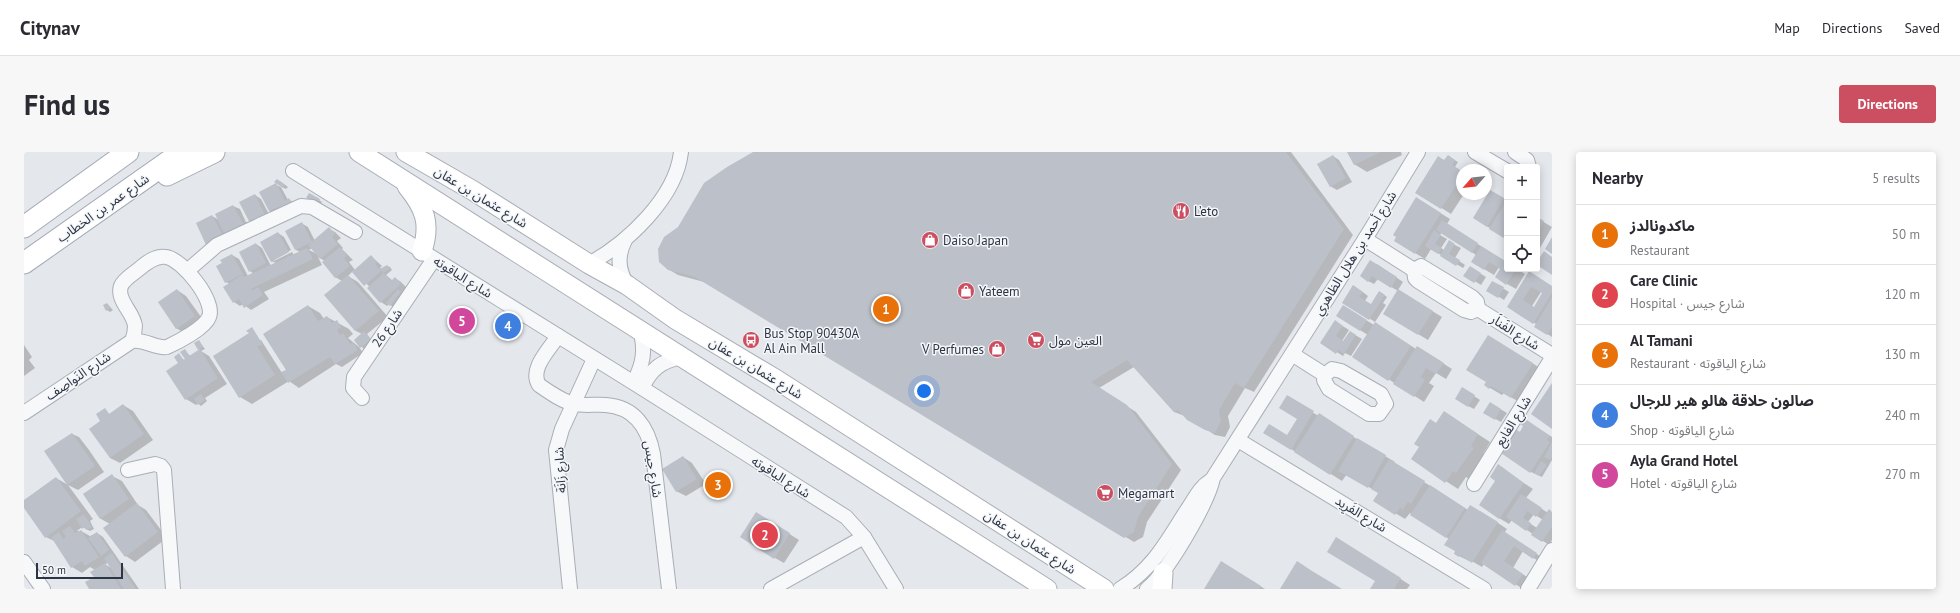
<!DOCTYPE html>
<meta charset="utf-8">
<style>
body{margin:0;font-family:"PT Sans","Noto Sans Arabic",sans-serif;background:#f7f7f7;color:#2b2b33}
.controls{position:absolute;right:12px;top:12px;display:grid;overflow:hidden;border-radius:4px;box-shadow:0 2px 10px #0003}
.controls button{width:36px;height:36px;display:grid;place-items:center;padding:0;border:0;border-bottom:1px solid #e1e1e2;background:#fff;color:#2b2b33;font:20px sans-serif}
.compass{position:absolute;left:1432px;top:12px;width:36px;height:36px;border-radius:50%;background:#fff;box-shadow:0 2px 10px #0003;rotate:243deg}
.scale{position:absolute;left:12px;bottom:10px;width:87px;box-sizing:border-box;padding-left:4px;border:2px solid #2c3544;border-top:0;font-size:11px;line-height:14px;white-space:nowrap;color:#2c3544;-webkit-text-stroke:3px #f4f6f9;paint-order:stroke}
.you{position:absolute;left:900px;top:239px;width:14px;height:14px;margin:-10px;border:3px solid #fff;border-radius:50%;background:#1a73e8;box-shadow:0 0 0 6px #1a73e833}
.badge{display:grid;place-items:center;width:26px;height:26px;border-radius:50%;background:#cb4f61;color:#fff;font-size:13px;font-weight:700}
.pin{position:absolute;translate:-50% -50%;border:2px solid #fff;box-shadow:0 1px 4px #0006}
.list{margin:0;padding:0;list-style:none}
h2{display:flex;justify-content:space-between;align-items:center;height:52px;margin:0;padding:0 16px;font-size:17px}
h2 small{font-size:13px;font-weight:400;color:#7c7c81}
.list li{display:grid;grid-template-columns:26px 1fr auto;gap:12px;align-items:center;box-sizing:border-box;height:60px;padding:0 16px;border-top:1px solid #e1e1e2}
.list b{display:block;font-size:15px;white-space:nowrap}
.list p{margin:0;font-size:13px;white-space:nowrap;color:#7c7c81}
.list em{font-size:13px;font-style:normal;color:#7c7c81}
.icon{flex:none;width:22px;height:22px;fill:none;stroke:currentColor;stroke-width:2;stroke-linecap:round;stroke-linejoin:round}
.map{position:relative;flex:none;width:1528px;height:437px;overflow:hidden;border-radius:4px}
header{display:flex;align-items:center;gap:24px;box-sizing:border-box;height:56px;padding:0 20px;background:#fff;border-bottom:1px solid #e1e1e2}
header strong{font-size:19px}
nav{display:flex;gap:22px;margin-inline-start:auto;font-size:14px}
.intro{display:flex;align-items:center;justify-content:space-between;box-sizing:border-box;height:96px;padding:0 24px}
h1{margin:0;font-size:28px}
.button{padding:10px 18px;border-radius:4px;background:#cb4f61;color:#fff;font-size:14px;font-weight:700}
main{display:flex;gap:24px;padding:0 24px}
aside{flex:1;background:#fff;border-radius:4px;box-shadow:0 2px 10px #0003}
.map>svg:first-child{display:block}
</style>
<header>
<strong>Citynav</strong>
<nav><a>Map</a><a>Directions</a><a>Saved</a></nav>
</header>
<div class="intro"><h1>Find us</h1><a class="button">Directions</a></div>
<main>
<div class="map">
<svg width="1528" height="437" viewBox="0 0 1528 437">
<rect width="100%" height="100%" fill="#e4e7ec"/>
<g fill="#0003" fill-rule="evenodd">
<path d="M731,0H1267L1329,83L1230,240L1221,236L1204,264L1206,275L1201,285L1191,283L1161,264L1150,260L1110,215L1075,236L1112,260L1157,318L1123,370L1119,385L1110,390L680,130L654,123L644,117L655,75Z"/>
<path d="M1324,0H1377L1378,3L1343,20L1330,12Z"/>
<path d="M1309,4L1315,8L1328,30L1313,38L1306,34Z"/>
<path d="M1424,4L1434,10L1431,15L1438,20V42H1440L1427,62L1392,40Z"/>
<path d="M256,29L264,35L262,37L258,35Z"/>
<path d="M252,33L257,35L264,48L268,49L272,56L252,62L245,59Z"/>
<path d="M1466,39L1483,49V87L1450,66Z"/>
<path d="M286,42L298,50L296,53Z"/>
<path d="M231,43L237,47L247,66L234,76Z"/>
<path d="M1402,52L1426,67L1423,72L1483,111V117H1493L1501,122L1492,137L1483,132L1477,117L1475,115L1470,123L1460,117L1448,110L1452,103L1418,80L1416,83L1423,87L1417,96L1420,98L1425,90L1437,96L1431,106L1441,113L1439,116L1407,97L1401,107L1371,89Z"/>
<path d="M209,54L216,57L226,79L207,84L201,80L204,86L189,95L183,92L188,64L195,68Z"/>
<path d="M1513,66L1528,75L1513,101Z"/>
<path d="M277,71L284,75L291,89L305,77L311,80L317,86L313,89L319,96L318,97L329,108L325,110L331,118L347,104L358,114L356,116L357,117L363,114L366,115L368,118L362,123L369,129L371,126L377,130L383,136L378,141L379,142L369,155L365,152L363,154L357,150L346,135L329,119L324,124L334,130L364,165L343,182L349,190L340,197L331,188L338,182L332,179L302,143L318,129L311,125L301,109L294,105L298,113L240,140L245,147L227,158L219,152L216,154L210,150L206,132L202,130L194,114L208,103L215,107L224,124L230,122L226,119L232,92L238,96L247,114L252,111L247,109L254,81L260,85L267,98L250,107V109L268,100L270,103L276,100L272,98ZM288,96L293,102L285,98Z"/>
<path d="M1353,112L1379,130L1374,138L1418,165L1404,188L1394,182L1374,139L1354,127L1350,132L1344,129Z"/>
<path d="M1446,115L1462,125L1457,133L1441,123Z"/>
<path d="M1505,121L1528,135V185L1511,174L1512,172L1484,155ZM1517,140L1519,141L1511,156L1508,154Z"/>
<path d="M1469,130L1485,140L1480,148L1464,138Z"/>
<path d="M153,138L162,144L180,169L162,182L152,176Z"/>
<path d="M1336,138L1344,144L1341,149L1347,153L1356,140L1363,145L1359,151L1362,153L1351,170L1320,150Z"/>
<path d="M83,152L89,158L86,160L83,158Z"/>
<path d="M284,154L296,161L300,167L303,165L325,177L329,182L324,186L335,195L339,201L318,215L312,212L275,236L265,229L228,252L216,245L190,205L237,188L258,221L263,218Z"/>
<path d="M1319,154L1350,173L1361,177L1392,197L1403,201L1428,217L1422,227L1412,221L1405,231L1410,234L1400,250L1330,205L1344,183L1313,164Z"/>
<path d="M1317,173L1325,178L1318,189L1320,190L1326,180L1338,187L1327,204L1321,201L1319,204L1297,190Z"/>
<path d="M175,189L181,197L177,199L185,204L203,232L181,246L183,249L177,254L174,251L172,253L162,247L155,203L162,210L161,198L166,204L176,198L171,192Z"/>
<path d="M1476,191L1521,219L1500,253L1480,241L1478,243L1461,233Z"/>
<path d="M0,193L8,205L5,208L11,216L0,224Z"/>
<path d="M1444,240L1456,248L1450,257L1444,254Z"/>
<path d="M1263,245L1371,310L1370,311L1444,358L1456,359L1483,377L1480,381L1522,408L1519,412L1499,399L1489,416L1508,428L1499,437L1460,412L1458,415L1446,408L1445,409L1435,404L1425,387L1386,361L1381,367L1351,349L1355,341L1323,322L1318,329L1240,280L1264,284L1274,266Z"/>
<path d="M1466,251L1483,261L1477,270L1461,261Z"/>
<path d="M99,253L109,259L129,288L96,311L86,306L78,269L81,257L86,263Z"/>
<path d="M1420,260L1466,290L1459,302L1461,303L1445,327L1442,325L1434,337L1388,307Z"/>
<path d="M1509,273L1528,285V308L1518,325L1507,320L1484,299L1500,274Z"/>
<path d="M48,282L55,285L65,298L80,320L54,338L44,333L69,367L66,369L70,377L66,379L58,375L53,379H57L66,384L73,381L79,385L115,437H66L71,425V418L66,415L58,421L48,415L32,390L22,385L0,354V349L32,326L44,333L22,300ZM84,411L87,416L81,412Z"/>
<path d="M659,305L668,311L682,332L662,344L652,339Z"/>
<path d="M1474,314L1509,337L1502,346L1524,361L1528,360V388L1525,393L1488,368L1485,372L1475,366L1473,328ZM1510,362L1519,368L1513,376L1504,370Z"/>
<path d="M88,324L98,329L114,353L122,358L143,386L111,410L102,404L86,372L77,367L60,343Z"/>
<path d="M742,367L775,388L760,411L751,406Z"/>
<path d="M1322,392L1386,433L1383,437H1347L1352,429Z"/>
<path d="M1210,418L1241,437H1181Z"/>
</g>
<g fill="#bcc0c9" fill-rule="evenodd">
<path d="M729,0H1262L1320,77L1220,236L1211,231L1195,258L1197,269L1191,281L1181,278L1163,268L1154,258L1150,260L1103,208L1067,230L1103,253L1148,312L1114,365L1110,380L1100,386L671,125L644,118L635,110L634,97L640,85L654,75L680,31L703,15Z"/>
<path d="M1323,0H1357L1330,13Z"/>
<path d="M1309,3L1322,26L1306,35L1293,12Z"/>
<path d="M1424,3L1431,8L1428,13L1438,19V24L1417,57L1391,41L1414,4L1420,8Z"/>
<path d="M253,27L261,33L259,36L250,30Z"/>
<path d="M252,31L261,49L265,46L270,55L255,57L254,55L245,59L235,40Z"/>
<path d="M1466,38L1480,46L1463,75L1449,66Z"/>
<path d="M285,41L296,47L293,52L282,46Z"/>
<path d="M231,42L241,63L227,73L215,50Z"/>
<path d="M1392,45L1417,61L1391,102L1370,89L1372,85L1369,83Z"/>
<path d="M1483,48V88L1465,77Z"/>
<path d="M209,53L221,75L212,79L211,76L200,81L191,62Z"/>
<path d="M188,63L198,82L182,93L172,71Z"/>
<path d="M1513,65L1520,69L1513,81Z"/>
<path d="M1418,68L1454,91L1448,101L1412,78Z"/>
<path d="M278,70L288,90L271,98L261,79Z"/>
<path d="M305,75L311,82L308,85L314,92L296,107L284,93Z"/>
<path d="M1410,78L1417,83L1411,92L1418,96L1414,102L1401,94Z"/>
<path d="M254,80L265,100L247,110L236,90Z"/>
<path d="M1528,85V102L1521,97Z"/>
<path d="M1425,88L1431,92L1425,102L1436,108L1432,114L1416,104Z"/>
<path d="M232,91L242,111L225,120L215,100Z"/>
<path d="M1457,94L1483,110V117H1492L1482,133L1471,125L1476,117L1465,110L1460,118L1447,110Z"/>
<path d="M316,95L323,104L320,106L326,114L311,126L298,110Z"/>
<path d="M283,96L289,107L227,137L228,139L234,135L239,143L220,156L215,147L209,151L199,135L218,123L220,125Z"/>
<path d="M1520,99L1528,105V123L1513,113V110Z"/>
<path d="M208,102L219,122L201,131L192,114L198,111L196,108Z"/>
<path d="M347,103L353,110L351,112L357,119L340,134L328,120Z"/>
<path d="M1346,108L1373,125L1367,136L1348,124L1344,130L1336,124Z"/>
<path d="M363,113L366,117L359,121L356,117Z"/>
<path d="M1446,114L1457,121L1450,131L1439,124Z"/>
<path d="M1505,119L1528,134V141L1509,172L1483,155ZM1507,135L1518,141L1510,155L1499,148Z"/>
<path d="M360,121L367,129L371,125L377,132L356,151L343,136Z"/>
<path d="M324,123L355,159L331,179L300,143Z"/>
<path d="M1468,129L1480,135L1474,146L1462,139Z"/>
<path d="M1329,133L1339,140L1335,145L1347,152L1355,139L1361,143L1345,168L1318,151Z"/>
<path d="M153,137L171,164L152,177L134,150Z"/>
<path d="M374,137L377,140L366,154L362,151Z"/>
<path d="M1374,137L1409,159L1394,183L1359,162Z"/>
<path d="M1528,145V175L1523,183L1510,175Z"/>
<path d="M83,151L87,156L82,159L79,153Z"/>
<path d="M284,153L294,169L303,164L308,171L313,168L317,175L313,178L316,183L319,181L326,192L329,190L334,198L311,212L306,205L264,231L257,220L262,218L239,182Z"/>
<path d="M1319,153L1343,168L1336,179L1312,164Z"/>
<path d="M1311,168L1319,174L1312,184L1319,189L1326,179L1332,183L1320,202L1314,198L1312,202L1296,191Z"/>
<path d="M1351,170L1387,194L1364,229L1328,205Z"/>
<path d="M228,175L239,193L233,194L251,223L215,246L189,204L225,181L222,179Z"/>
<path d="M340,179L347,188L336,196L330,188Z"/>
<path d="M1464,183L1509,211L1487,246L1467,234L1465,237L1460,233L1462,230L1442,218Z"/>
<path d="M175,188L179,195L174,198L170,191Z"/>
<path d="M1393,194L1420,211L1412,222L1402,216L1397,225L1401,228L1390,245L1369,232Z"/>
<path d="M161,197L165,204L176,197L194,226L161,248L142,219L154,211L150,205L155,201L159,208L161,207L156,200Z"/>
<path d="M1528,231V277L1507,262Z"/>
<path d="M1438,235L1451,243L1444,255L1431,247Z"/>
<path d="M177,242L181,248L174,253L170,247Z"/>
<path d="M1263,243L1290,259L1267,298L1239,281L1245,272L1263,283L1273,267L1255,256Z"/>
<path d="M1466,250L1477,257L1471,268L1459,261Z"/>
<path d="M99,252L120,282L86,306L65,277L76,269L72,262L81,256L85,262Z"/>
<path d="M1420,259L1454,282L1447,294L1450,296L1432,321L1429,319L1421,331L1387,307L1395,295L1390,292L1406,267L1412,271Z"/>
<path d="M1295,261L1330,284L1306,323L1270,300Z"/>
<path d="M1500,266L1526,284L1523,288L1526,290L1506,321L1477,301L1480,296L1483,298L1487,292L1483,289L1491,277L1496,280L1499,274L1496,272Z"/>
<path d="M48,281L71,314L43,333L20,299Z"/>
<path d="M1333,286L1362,303L1344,336L1314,319Z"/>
<path d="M1528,290V305L1526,308L1520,305Z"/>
<path d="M659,304L673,327L652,340L638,317Z"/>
<path d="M1365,307L1401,329L1387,352L1384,350L1379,358L1376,356L1371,363L1349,349L1354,341L1347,337Z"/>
<path d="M1517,309L1523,313L1515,324L1510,321Z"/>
<path d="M1474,312L1500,331L1475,367L1455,353L1471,329L1466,325Z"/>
<path d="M88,322L105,347L76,367L59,342Z"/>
<path d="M32,325L57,359L21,386L0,356V348Z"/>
<path d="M1406,333L1441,356L1422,386L1386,363Z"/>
<path d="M1497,342L1518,356L1512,365L1503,359L1499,366L1507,371L1502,379L1482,365Z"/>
<path d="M113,351L134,380L101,405L79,376Z"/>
<path d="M1446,353L1474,370L1448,411L1436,403L1435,405L1430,402L1431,399L1420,393Z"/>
<path d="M1525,357L1528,360V375L1518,390L1507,383Z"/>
<path d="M732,360L766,381L750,407L716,385Z"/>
<path d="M60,362L68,375L63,378L60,375L58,377L52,367Z"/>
<path d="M46,374L51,381L57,378L75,405L61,414L58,409L47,416L27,385L35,380L39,387L42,385L38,379Z"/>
<path d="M1478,378L1513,401L1509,407L1490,394L1480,409L1499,422L1491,434L1457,411Z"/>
<path d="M73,380L85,398L77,404L64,386Z"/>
<path d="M1312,385L1377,426L1370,437H1346L1351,429L1303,400Z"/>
<path d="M88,401L100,420L112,437H100L80,406Z"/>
<path d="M1197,409L1237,434L1235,437H1180Z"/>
<path d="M1273,409L1288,419L1318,437H1256Z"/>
<path d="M81,411L97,437H65L61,430L70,425L66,420Z"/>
</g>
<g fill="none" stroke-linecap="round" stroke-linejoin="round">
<g stroke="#a9aeb6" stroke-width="16">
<g id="street">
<path d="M1451,0L1483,19"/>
<path d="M1491,0L1503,8L1505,15"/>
<path d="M269,19L618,236L822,365L840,385L872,437"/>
<path d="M1341,87L1390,118"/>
<path d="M601,88C593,104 594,117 603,133"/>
<path d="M565,112C603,91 652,46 657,0"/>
<path d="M1397,114L1448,145L1453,150L1454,157L1447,160L1440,158L1394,129L1391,126L1390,118Z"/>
<path d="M163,119L193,93L277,54L288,55L331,80"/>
<path d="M1454,157L1528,203"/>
<path d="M534,184C525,198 505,217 515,233C525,240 539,250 551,252C561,254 571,252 582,253C610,255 624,275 629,302L645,437"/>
<path d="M1268,202L1301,223"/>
<path d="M1308,217L1317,219L1357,242L1362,252L1355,262H1345L1305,237L1300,228L1301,223Z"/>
<path d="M610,230C619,212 622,198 616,178"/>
<path d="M618,236C627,217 637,209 658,205"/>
<path d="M338,246L329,236L330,225L410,107"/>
<path d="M0,261L108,189C121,187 132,197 143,195C154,190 181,176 185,165C192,149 158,107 142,105C132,103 122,111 115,117C109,122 100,127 97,134C92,148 110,161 111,174C111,179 110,184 108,189"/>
<path d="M1214,288L1460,437"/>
<path d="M104,318L131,312L137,314L140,318L149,437"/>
<path d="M1450,332L1528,206"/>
<path d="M0,410L19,437"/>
<path d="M546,437L532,298L538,277L570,207"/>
<path d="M747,437L840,385"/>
<path d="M1096,437C1129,417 1143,389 1163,358C1170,348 1176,335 1186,329"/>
<path d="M1123,437C1143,421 1184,351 1189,326L1341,87L1394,0"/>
<path d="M1504,437L1528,398"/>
</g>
</g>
<g stroke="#a9aeb6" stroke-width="21">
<g id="secondary">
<path d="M335,0L1023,437"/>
<path d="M382,0L448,38L565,112L603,133L651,167L753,228L1080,437"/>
<path d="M383,34C401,56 407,72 398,99"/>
<path d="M1138,437L1139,421"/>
</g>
</g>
<g stroke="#a4abb7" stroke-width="23">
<g id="primary">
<path d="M143,23L190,0"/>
<path d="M0,75L104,0"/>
<path d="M0,111L158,0"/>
</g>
</g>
<use href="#street" stroke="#f7f8fa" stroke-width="14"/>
<use href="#secondary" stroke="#fff" stroke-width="19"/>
<use href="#primary" stroke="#fff" stroke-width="21"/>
</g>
<defs>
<g id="restaurant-disc" transform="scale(0.9)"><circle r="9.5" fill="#cb4f61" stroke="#f4f6f9"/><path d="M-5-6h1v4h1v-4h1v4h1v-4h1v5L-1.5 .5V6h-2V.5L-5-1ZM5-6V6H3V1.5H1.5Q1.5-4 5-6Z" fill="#fff"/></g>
<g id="shop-disc" transform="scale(0.9)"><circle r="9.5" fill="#cb4f61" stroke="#f4f6f9"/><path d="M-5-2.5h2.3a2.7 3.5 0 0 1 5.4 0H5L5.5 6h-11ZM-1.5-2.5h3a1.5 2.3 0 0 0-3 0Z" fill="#fff"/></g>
<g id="bus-disc" transform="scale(0.9)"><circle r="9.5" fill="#cb4f61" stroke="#f4f6f9"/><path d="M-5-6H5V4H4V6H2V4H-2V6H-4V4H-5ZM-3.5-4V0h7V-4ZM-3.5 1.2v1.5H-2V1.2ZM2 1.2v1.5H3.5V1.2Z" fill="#fff"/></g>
<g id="supermarket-disc" transform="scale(0.9)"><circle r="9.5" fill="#cb4f61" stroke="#f4f6f9"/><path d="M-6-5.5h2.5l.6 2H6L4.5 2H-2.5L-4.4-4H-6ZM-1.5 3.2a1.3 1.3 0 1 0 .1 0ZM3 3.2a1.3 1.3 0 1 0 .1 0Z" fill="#fff"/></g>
</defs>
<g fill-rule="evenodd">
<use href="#restaurant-disc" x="1157" y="59"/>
<use href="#shop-disc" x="906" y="88"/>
<use href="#shop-disc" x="942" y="139"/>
<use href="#bus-disc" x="727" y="188"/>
<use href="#supermarket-disc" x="1012" y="188"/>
<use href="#shop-disc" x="973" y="197"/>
<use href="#supermarket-disc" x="1081" y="341"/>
</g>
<g text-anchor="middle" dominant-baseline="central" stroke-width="3" stroke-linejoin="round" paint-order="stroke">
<g font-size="13" fill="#2c3544" stroke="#f4f6f9">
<text transform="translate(457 45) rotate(31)">شارع عثمان بن عفان</text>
<text transform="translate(79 56) rotate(-35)">شارع عمر بن الخطاب</text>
<text transform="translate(1331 101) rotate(-58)">شارع أحمد بن هلال الظاهري</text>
<text transform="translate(439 125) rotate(32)">شارع الياقوته</text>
<text transform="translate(363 176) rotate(-56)">شارع 26</text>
<text transform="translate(1491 180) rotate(32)">شارع الفَناَر</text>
<text transform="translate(732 216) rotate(31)">شارع عثمان بن عفان</text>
<text transform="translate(54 224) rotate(-34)">شارع النَواصِف</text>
<text transform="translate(1489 269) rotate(-58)">شارع الفايع</text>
<text transform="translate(629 317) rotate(81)">شارع جيس</text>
<text transform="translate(536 318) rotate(-93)">شارع زَانَة</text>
<text transform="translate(757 325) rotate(32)">شارع الياقوته</text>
<text transform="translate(1337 362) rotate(31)">شارع الفَرِيد</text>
<text transform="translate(1006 390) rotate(33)">شارع عثمان بن عفان</text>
</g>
<g font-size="13" fill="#2c3544" stroke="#f4f6f9" text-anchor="start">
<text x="1170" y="59">L’eto</text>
<text x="919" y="88">Daiso Japan</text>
<text x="955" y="139">Yateem</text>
<text x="740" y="181">Bus Stop 90430A<tspan x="740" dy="15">Al Ain Mall</tspan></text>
<text x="1025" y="188">العين مول</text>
<text x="960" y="197" text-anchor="end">V Perfumes</text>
<text x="1094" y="341">Megamart</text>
</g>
</g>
</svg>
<div class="controls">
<button>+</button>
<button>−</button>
<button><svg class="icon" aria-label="locate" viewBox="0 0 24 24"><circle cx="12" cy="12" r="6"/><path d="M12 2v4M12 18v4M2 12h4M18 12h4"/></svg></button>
</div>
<svg class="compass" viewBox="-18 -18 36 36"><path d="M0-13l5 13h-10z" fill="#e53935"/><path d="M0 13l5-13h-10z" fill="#7c7c81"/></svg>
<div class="scale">50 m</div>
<div class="you"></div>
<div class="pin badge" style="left:862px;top:157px;background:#e8710a">1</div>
<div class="pin badge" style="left:741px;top:383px;background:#e0444e">2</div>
<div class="pin badge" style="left:694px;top:333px;background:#e8710a">3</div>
<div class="pin badge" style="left:484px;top:174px;background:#3f7fe0">4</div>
<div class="pin badge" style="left:438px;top:169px;background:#d1479c">5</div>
</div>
<aside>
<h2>Nearby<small>5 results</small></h2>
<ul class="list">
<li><span class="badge" style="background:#e8710a">1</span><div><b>ماكدونالدز</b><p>Restaurant</p></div><em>50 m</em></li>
<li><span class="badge" style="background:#e0444e">2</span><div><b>Care Clinic</b><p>Hospital · شارع جيس</p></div><em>120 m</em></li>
<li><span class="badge" style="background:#e8710a">3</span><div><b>Al Tamani</b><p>Restaurant · شارع الياقوته</p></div><em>130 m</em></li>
<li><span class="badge" style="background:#3f7fe0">4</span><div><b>صالون حلاقة هالو هير للرجال</b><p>Shop · شارع الياقوته</p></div><em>240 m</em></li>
<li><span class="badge" style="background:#d1479c">5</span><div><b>Ayla Grand Hotel</b><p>Hotel · شارع الياقوته</p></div><em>270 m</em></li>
</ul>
</aside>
</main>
